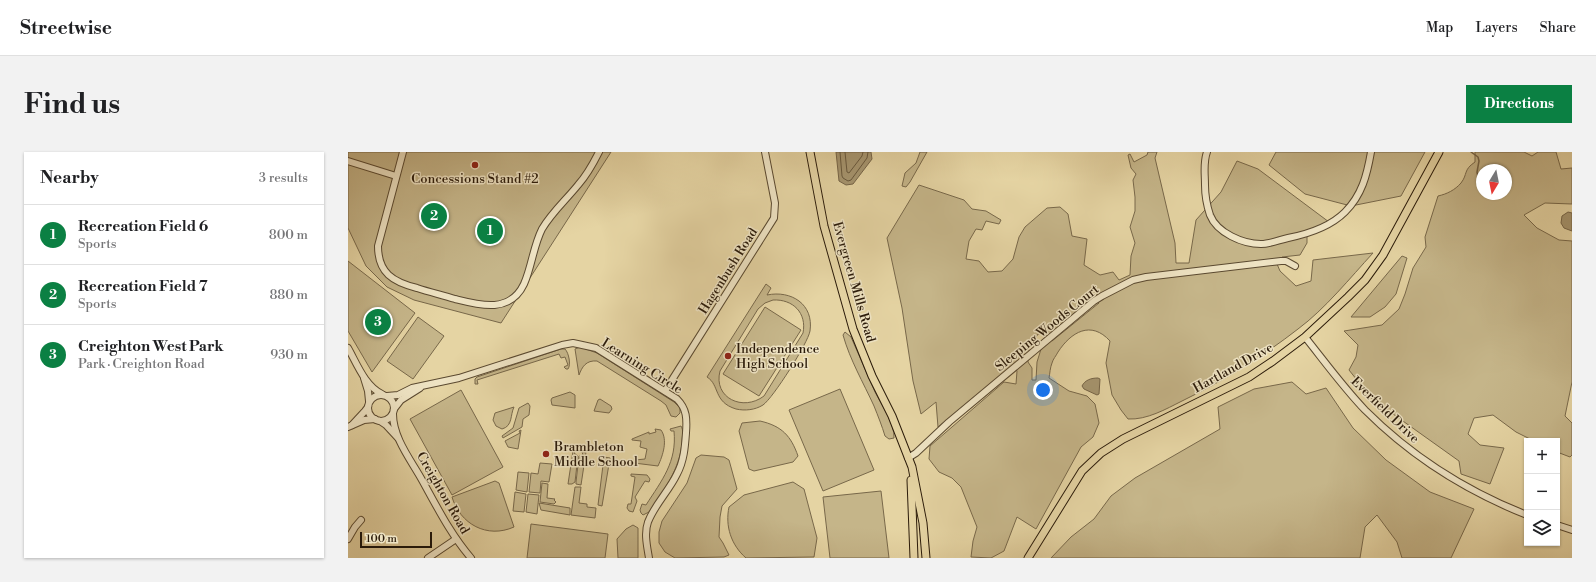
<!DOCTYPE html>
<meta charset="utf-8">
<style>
body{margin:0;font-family:"Libre Bodoni",serif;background:#f2f2f2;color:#202124}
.controls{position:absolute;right:12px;bottom:12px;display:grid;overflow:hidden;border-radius:0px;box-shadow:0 1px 3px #0004}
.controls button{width:36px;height:36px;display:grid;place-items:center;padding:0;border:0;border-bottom:1px solid #e0e0e0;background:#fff;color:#202124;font:20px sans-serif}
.compass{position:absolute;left:1128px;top:12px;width:36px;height:36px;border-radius:50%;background:#fff;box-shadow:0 1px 3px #0004;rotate:190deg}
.scale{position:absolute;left:12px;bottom:10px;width:72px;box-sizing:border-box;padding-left:4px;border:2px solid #2b1b0a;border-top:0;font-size:11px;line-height:14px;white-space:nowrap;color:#2b1b0a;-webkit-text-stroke:3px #eee3c3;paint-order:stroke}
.you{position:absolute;left:695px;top:238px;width:14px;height:14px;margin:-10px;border:3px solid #fff;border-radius:50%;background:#1a73e8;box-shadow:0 0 0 6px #1a73e833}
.badge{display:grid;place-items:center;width:26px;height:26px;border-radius:50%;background:#0b8043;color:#fff;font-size:13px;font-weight:700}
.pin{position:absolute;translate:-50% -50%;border:2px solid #fff;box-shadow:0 1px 4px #0006}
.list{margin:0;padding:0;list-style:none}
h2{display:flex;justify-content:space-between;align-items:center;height:52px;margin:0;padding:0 16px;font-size:17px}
h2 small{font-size:13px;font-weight:400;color:#757577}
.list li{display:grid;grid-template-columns:26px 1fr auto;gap:12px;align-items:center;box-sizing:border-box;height:60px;padding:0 16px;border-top:1px solid #e0e0e0}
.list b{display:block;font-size:15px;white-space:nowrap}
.list p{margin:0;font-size:13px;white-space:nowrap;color:#757577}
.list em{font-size:13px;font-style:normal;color:#757577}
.icon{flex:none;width:22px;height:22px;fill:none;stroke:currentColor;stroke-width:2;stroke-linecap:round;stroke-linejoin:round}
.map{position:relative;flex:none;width:1224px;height:406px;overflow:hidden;border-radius:0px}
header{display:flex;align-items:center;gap:24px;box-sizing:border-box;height:56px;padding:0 20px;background:#fff;border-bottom:1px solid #e0e0e0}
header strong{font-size:19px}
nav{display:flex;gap:22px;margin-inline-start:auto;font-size:14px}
.intro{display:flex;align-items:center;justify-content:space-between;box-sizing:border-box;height:96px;padding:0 24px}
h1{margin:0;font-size:28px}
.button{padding:10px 18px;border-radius:0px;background:#0b8043;color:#fff;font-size:14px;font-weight:700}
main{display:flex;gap:24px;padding:0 24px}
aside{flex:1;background:#fff;border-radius:0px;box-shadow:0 1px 3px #0004}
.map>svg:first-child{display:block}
</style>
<header>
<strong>Streetwise</strong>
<nav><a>Map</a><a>Layers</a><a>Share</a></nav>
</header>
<div class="intro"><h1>Find us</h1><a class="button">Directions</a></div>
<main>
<aside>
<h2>Nearby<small>3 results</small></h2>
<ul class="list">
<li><span class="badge">1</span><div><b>Recreation Field 6</b><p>Sports</p></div><em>800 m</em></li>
<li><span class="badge">2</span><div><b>Recreation Field 7</b><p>Sports</p></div><em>880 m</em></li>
<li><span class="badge">3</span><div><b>Creighton West Park</b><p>Park · Creighton Road</p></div><em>930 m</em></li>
</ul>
</aside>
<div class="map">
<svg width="1224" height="406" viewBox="0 0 1224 406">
<rect width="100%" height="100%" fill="#e5d4a3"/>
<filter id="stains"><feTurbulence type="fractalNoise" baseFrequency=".005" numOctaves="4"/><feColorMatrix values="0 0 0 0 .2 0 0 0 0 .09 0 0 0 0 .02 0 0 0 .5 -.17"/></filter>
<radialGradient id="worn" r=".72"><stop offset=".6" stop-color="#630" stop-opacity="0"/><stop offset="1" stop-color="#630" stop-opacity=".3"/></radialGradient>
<g fill="#c5b589" stroke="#78684a" fill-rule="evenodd">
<path d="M0,0H263L153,171L66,148L39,135L18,114L0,76Z"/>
<path d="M572,0H579L562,30L558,35L554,34L557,21L568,11Z"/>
<path d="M800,0H809L807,6L827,91L828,111H841L848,68L873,40L889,9L910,17L981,70L959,79V91L952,103L934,105L929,112L932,119L948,134L963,129L965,108L1025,101C1002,126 977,157 950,177C914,205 875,229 834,249C818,257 799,268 780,267L773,258L764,243L758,211L762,189C743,168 723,180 710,200C708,204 705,207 704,211C702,216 702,221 701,226L721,239L739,244L747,252L751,271L745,285L733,295L688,377L669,365L656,399L643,406L623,405L625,389L629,375L613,335L604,326L591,320L581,307L582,294L656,230L668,232L669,219L666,214L590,275L588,250L573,262L565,229L554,156L539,86L571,33L616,48L624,57L638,59L653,68L651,72L638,69L634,78L628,77L621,89L618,107L631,109L640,120L654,119L665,107L671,85L677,75L699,56L712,55L720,62L724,84L739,87L736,113L752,123L765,120L771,128L782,123L783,104L787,91L782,75L787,59V45L785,28L788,22L783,16L780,3L782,2L786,10L799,3ZM744,148L751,151L704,189L707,179ZM698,181L689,210L688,228H684V216L680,210L681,196L690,182Z"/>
<path d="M928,0H1077L1053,44L1003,54L957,42L921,13Z"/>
<path d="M1127,0H1176L1184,4L1190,0H1208L1213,17L1224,16V52L1197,51L1176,63L1189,76L1211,88L1224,89V230L1217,264L1224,271V303L1222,305L1209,300V289H1186L1168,280L1145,263L1126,266L1120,282L1132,293L1156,296L1142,332L1113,322L1111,309L1024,247L1001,218L1008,205L1010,193L996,179L1034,173L1051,157L1057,142L1065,116L1078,95L1077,85L1090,44C1099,42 1107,38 1113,31C1120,22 1115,18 1127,10ZM1134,18H1158V42H1134Z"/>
<path d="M1054,104L1059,106L1048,142L1037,155L1022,165H1003Z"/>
<path d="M0,109L67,161L24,220L0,179Z"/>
<path d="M418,132L423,136L419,143C443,138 466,152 462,179C460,191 425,246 415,253C407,258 397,259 388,257C365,250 372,233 359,225ZM425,148C445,147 459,161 455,181L416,244C395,260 365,246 372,219L410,157L417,151Z"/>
<path d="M417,155L453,178L411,244L375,222Z"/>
<path d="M70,165L96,184L65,227L39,209Z"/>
<path d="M497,180L503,185C511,203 519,222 527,240C533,252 547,272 546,286L541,287L537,284C534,274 530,264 526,254C515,230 502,208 495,183Z"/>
<path d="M232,195L249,201L326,250L332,256V261L328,265L323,264L318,253L313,249L249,209C238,208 234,215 231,223L227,197Z"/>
<path d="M213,197H217C221,201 223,213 220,217H218L216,215L220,213L217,205L213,206L211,202L129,228L130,232H127V227L129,225Z"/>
<path d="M944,230L958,242L978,236L1005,276L1038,308L1082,340L1126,357L1103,406H1054L1049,390L1029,363L1017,375L1012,406H703L723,385L746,367L763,344L787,326L872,277L870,255L906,237Z"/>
<path d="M492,237L526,318L475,339L441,258Z"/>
<path d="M113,238L155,315L104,343L62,267Z"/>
<path d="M222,240L227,243V256L204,253L203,248L204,246Z"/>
<path d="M252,247L263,254L264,257L261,261L246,259L250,248Z"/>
<path d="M180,251L182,254L181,263L175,267L174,275L155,286L154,284L165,276L171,256Z"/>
<path d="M166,255C162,263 165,274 154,277L148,274L145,268L147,261Z"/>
<path d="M412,269C434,274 443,284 450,304L445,310L406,319L401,317L391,279L394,271Z"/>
<path d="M333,274C336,279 334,284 334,290C332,317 316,338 301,360L295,363L293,361L292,358L294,352L298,353C314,328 329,310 326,279H323L322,277Z"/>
<path d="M307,277L313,278C320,288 315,303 310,314L286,311L285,310L287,308L297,307L299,297L292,295L293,289L284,288V287L301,280V282L308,280Z"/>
<path d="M173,278L170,297L160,295L157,289L172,281L171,279Z"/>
<path d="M225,299H228L226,301L230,304L227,330L224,332H220Z"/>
<path d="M234,300H238L233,333L228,332V330L231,304L235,303Z"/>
<path d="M353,303L376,305L381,308L389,337L374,354L372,365L371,385L375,391L381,403L376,405L327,406L317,400L311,391V380L314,369L339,331L348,306Z"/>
<path d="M256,305L262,306L254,354L250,353Z"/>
<path d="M192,311L204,312L201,330L193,329L192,341L181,340L183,321L190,322Z"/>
<path d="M170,320L181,321L179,340L168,338Z"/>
<path d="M283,322L299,323L302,327L301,330L297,329L287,345L289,349L285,360L281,359L279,356L280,352H283L287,325L283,324Z"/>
<path d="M147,329L151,331L166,375C139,387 112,372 104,345Z"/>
<path d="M445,330L456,337L469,386L466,405L398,406C383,393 377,374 381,355L396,343Z"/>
<path d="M194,331L200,332L199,346L207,347L206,348L208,350L206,352L192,350Z"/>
<path d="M227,335H233L231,351L239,352V355L248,356L247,366L223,363Z"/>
<path d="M533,339L541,406H482L475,345Z"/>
<path d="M167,340L178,342L176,360L165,359Z"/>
<path d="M180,342L191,343L189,362L178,360Z"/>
<path d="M191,351L222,356V363L193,358Z"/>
<path d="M183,372L260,382L257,406H179Z"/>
<path d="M285,373L290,376V406H270L269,387L278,377Z"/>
</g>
<g fill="#a6956f" stroke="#756447">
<path d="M488,0H523L524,7L505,32L498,33L491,29Z"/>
<path d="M1220,60L1224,61V79L1216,76L1213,71L1214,64Z"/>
<path d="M750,226L752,227L751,242L749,243L736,237L734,234C737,228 743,226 750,226Z"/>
</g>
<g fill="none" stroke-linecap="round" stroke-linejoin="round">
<g stroke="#68583c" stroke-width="1">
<path d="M492,0L494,24L495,26L500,29L503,28L519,6L520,0"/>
<path d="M497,0L499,20L501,21L514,4L515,0"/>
</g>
<path stroke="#756447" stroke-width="1.5" d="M1123,0L1130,5L1131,9L1129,20L1133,40"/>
<g stroke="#5a4930" stroke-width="8">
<g id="minor">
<path d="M55,0L30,94C30,121 45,130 69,136C81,140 94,143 107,147C131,153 162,162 176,132C184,114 185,95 194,77C204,60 218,48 230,33C239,23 245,12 251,0"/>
<path d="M859,0C855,11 857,21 857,33C857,43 859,54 862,63C869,81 895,92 913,92C922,92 931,88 940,86C960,82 982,75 997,60C1014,43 1019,23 1023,0"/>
<path d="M0,9L48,24"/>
<path d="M957,185C977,210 995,235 1017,258C1063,304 1118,339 1179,363"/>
<path d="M0,196C9,212 17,234 34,242"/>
<path d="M16,226L20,239L21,249"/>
<path d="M317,239L426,66L427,51L417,0"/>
<circle cx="33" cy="256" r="13"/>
<path d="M39,244L50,243L64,236L111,226L214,193L225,191L248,196L329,247C339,257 339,267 338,281C337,295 336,309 329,322C321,339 307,352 300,370C296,381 299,394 301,406"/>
<path d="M46,257L53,248L72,236"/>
<path d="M45,262C45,286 63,308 74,328C89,355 103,383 123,406"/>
<path d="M32,269L38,273L50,286"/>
<path d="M4,273L17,259L20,255"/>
<path d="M0,275L16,268L27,267"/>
<path d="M560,306L568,301L601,270L746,149L754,144L785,128L798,125L933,109H938L947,114"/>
<path d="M1209,373L1224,378"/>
<path d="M0,387L7,375L13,368"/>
<path d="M80,406L108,387"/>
</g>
</g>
<g stroke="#2b1b0a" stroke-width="9">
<g id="major">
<path d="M462,0L476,74L505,177L524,224L544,264L564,315L575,371L578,406"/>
<path d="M563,328L566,406"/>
<path d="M680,406L734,319L753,301L775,287L901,225L925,209L957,185L1000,145L1017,128L1035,103L1091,0"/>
</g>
</g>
<use href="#minor" stroke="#eee3c3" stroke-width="6"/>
<use href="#major" stroke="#e5d4a3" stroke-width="7"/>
</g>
<g fill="#8f2418" stroke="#eee3c3" stroke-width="1.5">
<circle cx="127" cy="13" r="4"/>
<circle cx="380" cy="204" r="4"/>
<circle cx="198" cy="302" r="4"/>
</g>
<g text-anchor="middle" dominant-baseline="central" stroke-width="3" stroke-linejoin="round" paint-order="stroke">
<g font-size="13" fill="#2b1b0a" stroke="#eee3c3" text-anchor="start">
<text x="127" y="27" text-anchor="middle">Concessions Stand #2</text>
<text x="388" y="197">Independence<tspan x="388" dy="15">High School</tspan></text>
<text x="206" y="295">Brambleton<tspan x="206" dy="15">Middle School</tspan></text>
</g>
<g font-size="13" fill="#2b1b0a" stroke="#eee3c3">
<text transform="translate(380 119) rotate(-58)">Hagenbush Road</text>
<text transform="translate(506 130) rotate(74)">Evergreen Mills Road</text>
<text transform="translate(699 176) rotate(-39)">Sleeping Woods Court</text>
<text transform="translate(294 214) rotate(32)">Learning Circle</text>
<text transform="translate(885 216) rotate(-29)">Hartland Drive</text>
<text transform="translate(1037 258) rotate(44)">Everfield Drive</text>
<text transform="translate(95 341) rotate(60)">Creighton Road</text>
</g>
</g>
<rect width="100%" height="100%" filter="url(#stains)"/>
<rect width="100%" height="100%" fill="url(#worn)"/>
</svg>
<div class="controls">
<button>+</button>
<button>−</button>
<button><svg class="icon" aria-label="layers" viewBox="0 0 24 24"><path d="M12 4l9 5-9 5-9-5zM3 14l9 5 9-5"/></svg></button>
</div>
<svg class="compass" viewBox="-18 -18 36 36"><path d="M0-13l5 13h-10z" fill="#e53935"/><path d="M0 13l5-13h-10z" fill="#757577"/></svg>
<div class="scale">100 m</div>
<div class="you"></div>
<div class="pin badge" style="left:142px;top:79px">1</div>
<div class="pin badge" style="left:86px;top:64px">2</div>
<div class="pin badge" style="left:30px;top:170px">3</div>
</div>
</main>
